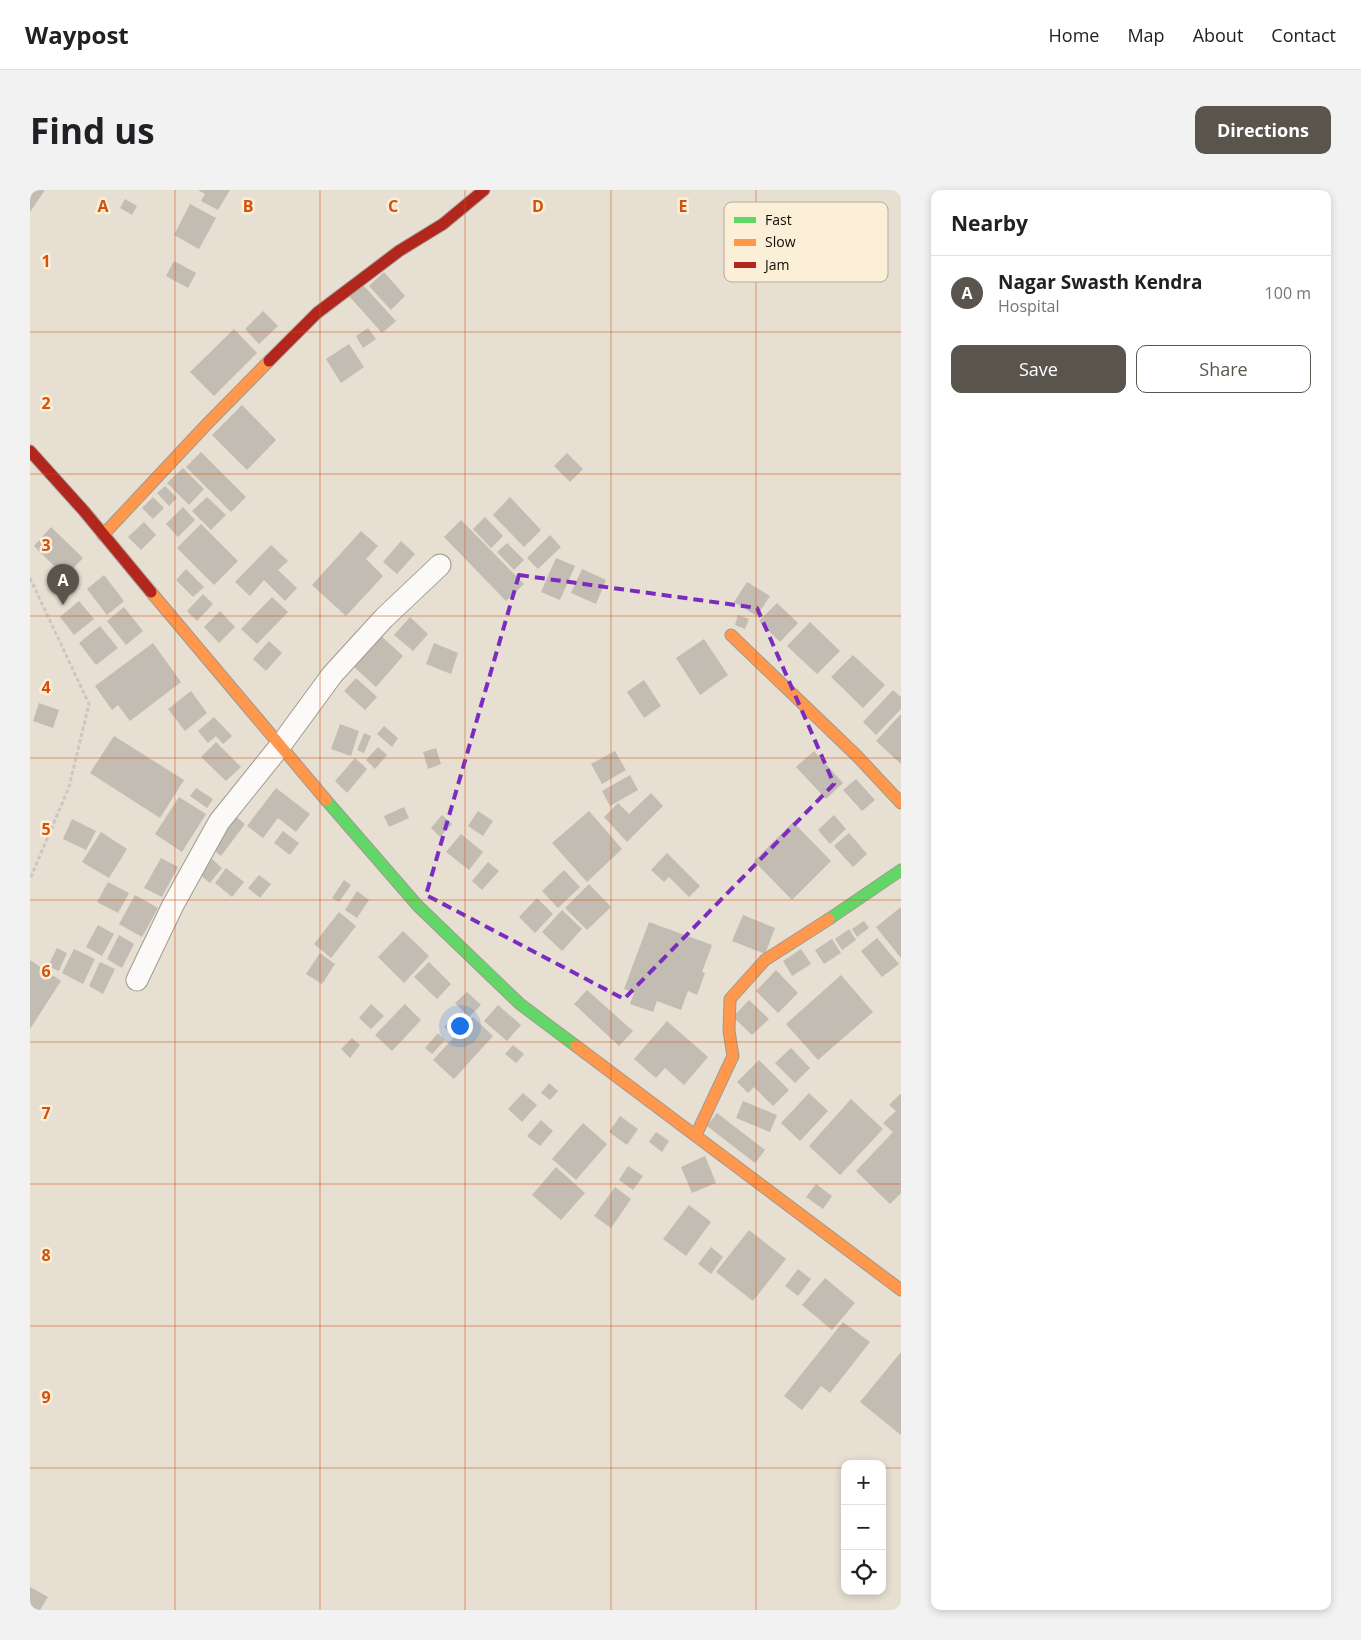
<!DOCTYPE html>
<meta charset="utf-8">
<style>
body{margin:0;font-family:"Open Sans",sans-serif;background:#f2f2f2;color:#202124}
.controls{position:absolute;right:15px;bottom:15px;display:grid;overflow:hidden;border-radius:10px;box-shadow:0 2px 8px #0003}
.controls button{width:45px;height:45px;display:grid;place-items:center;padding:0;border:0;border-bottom:1px solid #e0e0e0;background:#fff;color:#202124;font:25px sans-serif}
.you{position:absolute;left:429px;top:835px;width:18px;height:18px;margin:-12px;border:4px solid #fff;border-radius:50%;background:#1a73e8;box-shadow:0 0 0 8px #1a73e833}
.badge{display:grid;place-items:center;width:32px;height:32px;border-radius:50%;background:#5a554c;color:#fff;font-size:16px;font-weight:700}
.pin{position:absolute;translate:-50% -41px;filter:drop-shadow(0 1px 2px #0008)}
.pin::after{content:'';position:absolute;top:26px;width:18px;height:15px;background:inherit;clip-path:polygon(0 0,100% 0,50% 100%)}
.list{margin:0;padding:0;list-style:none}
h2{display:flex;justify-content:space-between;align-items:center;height:65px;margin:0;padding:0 20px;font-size:21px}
h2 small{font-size:16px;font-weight:400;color:#757577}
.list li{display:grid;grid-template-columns:32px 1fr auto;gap:15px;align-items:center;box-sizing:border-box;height:75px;padding:0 20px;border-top:1px solid #e0e0e0}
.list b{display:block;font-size:19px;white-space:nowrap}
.list p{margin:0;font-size:16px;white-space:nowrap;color:#757577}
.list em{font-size:16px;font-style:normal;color:#757577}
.actions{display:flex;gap:10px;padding:15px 20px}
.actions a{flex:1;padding:11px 0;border:1px solid #5a554c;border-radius:10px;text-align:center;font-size:18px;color:#5a554c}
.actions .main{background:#5a554c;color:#fff}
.icon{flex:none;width:28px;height:28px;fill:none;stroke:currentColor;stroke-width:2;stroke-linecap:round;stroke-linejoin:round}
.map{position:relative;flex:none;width:871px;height:1420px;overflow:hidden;border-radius:10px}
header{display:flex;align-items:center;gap:30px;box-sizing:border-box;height:70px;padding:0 25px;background:#fff;border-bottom:1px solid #e0e0e0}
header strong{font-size:24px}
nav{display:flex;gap:28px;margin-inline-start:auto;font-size:18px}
.intro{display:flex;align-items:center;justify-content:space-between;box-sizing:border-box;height:120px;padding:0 30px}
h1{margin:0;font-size:35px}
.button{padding:12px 22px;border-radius:10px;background:#5a554c;color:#fff;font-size:18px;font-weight:700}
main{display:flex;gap:30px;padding:0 30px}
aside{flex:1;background:#fff;border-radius:10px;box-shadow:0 2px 8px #0003}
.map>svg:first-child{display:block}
</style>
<header>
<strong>Waypost</strong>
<nav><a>Home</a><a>Map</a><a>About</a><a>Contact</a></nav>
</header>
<div class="intro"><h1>Find us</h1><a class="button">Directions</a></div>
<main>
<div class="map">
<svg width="871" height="1420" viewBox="0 0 871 1420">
<rect width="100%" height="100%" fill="#e6dfd2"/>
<g fill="#c2bcb2">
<path d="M0,0H15L0,22Z"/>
<path d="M168,0H200L188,20L171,11L175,4Z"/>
<path d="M95,9L107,16L102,25L90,18Z"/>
<path d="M160,14L186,28L169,59L144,45Z"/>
<path d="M144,71L166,83L158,98L136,86Z"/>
<path d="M354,82L375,106L361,120L339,96Z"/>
<path d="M332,94L366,131L352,143L319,106Z"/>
<path d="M233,121L248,136L229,154L215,139Z"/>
<path d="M338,138L346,149L333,158L326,146Z"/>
<path d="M204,139L227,163L184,206L160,182Z"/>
<path d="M319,154L334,177L311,193L296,169Z"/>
<path d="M212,215L246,250L217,280L182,245Z"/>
<path d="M171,262L216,307L201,322L156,277Z"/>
<path d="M537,263L553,279L540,292L524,276Z"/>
<path d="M153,278L174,299L159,315L137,293Z"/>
<path d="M135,296L147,308L139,316L127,303Z"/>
<path d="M123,307L134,318L123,329L112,318Z"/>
<path d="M177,307L196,325L181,340L162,321Z"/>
<path d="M480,307L511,340L494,357L463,325Z"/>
<path d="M153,317L165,330L148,347L136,334Z"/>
<path d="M455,327L473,346L461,358L443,339Z"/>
<path d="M431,330L494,394L476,411L414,347Z"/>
<path d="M114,332L126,345L111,360L98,347Z"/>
<path d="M171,334L208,371L184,395L147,358Z"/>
<path d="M21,337L53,368L35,387L4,356Z"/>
<path d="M331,341L348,356L336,369L353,386L316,426L282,395Z"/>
<path d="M520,345L531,357L508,379L497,368Z"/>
<path d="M371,351L385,364L367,384L353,372Z"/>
<path d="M477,353L494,370L484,380L467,362Z"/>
<path d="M241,355L258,371L248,380L267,398L255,411L234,390L220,406L205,392Z"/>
<path d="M526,368L545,376L530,410L511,402Z"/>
<path d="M156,379L174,397L163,407L146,390Z"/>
<path d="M552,379L576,390L566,414L541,403Z"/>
<path d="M74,385L94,411L77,425L57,399Z"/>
<path d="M717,392L740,406L727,426L704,412Z"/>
<path d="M173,404L183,414L167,431L157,421Z"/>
<path d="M242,407L258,422L227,454L211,439Z"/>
<path d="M49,411L64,429L44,445L30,427Z"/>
<path d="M747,413L768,433L750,452L729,431Z"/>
<path d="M94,417L113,441L96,455L77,431Z"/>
<path d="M190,421L205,437L189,453L174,437Z"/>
<path d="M708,425L719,429L715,439L705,435Z"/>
<path d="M380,427L398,444L383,461L364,445Z"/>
<path d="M780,432L810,461L787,484L757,456Z"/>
<path d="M70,436L88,458L66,475L49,453Z"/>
<path d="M349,444L373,466L346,497L321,474Z"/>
<path d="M674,449L698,485L670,505L646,468Z"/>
<path d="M239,451L252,463L236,481L223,469Z"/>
<path d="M123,453L151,492L100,531L88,515L82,520L65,496Z"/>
<path d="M404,453L428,463L421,484L396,474Z"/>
<path d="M823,465L855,495L833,518L801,487Z"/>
<path d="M326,488L347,507L335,520L314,501Z"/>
<path d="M614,490L631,516L614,528L597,502Z"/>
<path d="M863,500L871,507V519L846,545L833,532Z"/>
<path d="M161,501L177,523L155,541L138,519Z"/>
<path d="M9,513L29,520L23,538L3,531Z"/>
<path d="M871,524V574L846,551Z"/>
<path d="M184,527L202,546L193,554L186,546L178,553L168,541Z"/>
<path d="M310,534L329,541L321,566L301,559Z"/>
<path d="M354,536L368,548L362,557L347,544Z"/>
<path d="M334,543L341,546L334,563L327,560Z"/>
<path d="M84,546L154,590L130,628L60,583Z"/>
<path d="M186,552L211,577L196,591L171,567Z"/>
<path d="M348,557L357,565L345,579L336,570Z"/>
<path d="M406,558L411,574L398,579L393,562Z"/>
<path d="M585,561L596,580L572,594L561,574Z"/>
<path d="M784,561L813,593L796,609L766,577Z"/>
<path d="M325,568L337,579L317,603L305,591Z"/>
<path d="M600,585L608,600L580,616L572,601Z"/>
<path d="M826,589L845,610L832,621L813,600Z"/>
<path d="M166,598L183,609L177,618L160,606Z"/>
<path d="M246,598L280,624L266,642L248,628L233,648L217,636Z"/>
<path d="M621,603L633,616L597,652L574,627L588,613L599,624Z"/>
<path d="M149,607L176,624L152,662L125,644Z"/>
<path d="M374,617L379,628L359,637L354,626Z"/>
<path d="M448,621L463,631L453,646L438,636Z"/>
<path d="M559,621L592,659L557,692L522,653Z"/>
<path d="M204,625L215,634L191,666L180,657Z"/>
<path d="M412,625L422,634L410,647L401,638Z"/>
<path d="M804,625L816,639L800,654L788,640Z"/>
<path d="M42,629L66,641L56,660L33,649Z"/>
<path d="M763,632L801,671L762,710L724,671Z"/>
<path d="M253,641L269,653L260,665L244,653Z"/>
<path d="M71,642L97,659L79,688L52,672Z"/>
<path d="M819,643L837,664L823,677L804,656Z"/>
<path d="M431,644L453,662L439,680L416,662Z"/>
<path d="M637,663L670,696L659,707L639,687L634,692L621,680Z"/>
<path d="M131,668L148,677L132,707L114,698Z"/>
<path d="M181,668L192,678L180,693L169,684Z"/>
<path d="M458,672L469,681L452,700L442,691Z"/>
<path d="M196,678L214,692L202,707L185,693Z"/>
<path d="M534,680L550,697L528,718L512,701Z"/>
<path d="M229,685L241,694L230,708L218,698Z"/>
<path d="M314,690L321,695L309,712L302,708Z"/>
<path d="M78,692L99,703L88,723L67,712Z"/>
<path d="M559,694L581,717L557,740L535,718Z"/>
<path d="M327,701L339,710L327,728L315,720Z"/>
<path d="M105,705L128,718L112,747L89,734Z"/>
<path d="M507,708L523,724L505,743L489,727Z"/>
<path d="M871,717V768L846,737Z"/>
<path d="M532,720L552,739L532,761L512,742Z"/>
<path d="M309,722L326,736L301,768L284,754Z"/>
<path d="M713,725L745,738L735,764L702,751Z"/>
<path d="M834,731L839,738L827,747L822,739Z"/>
<path d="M619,732L682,755L672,782L675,783L667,805L658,801L651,820L627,811L623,822L600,814L604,803L594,799Z"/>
<path d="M68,735L84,744L72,766L56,757Z"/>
<path d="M819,739L826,750L812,760L805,749Z"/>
<path d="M373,741L399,766L374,793L348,767Z"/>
<path d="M89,745L104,754L92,778L77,769Z"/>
<path d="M847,748L869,774L852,787L831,761Z"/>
<path d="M802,749L811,763L794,774L785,760Z"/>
<path d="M27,758L37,763L29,781L18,776Z"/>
<path d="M44,759L65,769L53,794L32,783Z"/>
<path d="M771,759L781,774L762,786L753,771Z"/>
<path d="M290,763L305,774L292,794L276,784Z"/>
<path d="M0,770L31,791L0,839Z"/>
<path d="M70,772L85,779L73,804L59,796Z"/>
<path d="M399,772L421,794L407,809L384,787Z"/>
<path d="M746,780L768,803L748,823L726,801Z"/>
<path d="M811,785L843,822L788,870L756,834Z"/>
<path d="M557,800L603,841L589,856L544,814Z"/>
<path d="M437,802L451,815L439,827L425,813Z"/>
<path d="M719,810L739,829L722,845L703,827Z"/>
<path d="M341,814L354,826L341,839L329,828Z"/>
<path d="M375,814L391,830L362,861L345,845Z"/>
<path d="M468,815L491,835L477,851L454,831Z"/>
<path d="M426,824L434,832L422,844L414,837Z"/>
<path d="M443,827L463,846L424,889L403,870Z"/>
<path d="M637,831L678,867L654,895L635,878L626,888L604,869Z"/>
<path d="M408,843L415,850L402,864L395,858Z"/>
<path d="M322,848L330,855L320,868L311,859Z"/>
<path d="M483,855L494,864L486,873L475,864Z"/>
<path d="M761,858L780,878L765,893L745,873Z"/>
<path d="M729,870L759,900L743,916L724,897L718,903L707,892Z"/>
<path d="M519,893L528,901L520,910L511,903Z"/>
<path d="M493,903L507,915L492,932L478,919Z"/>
<path d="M779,903L798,921L770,951L751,933Z"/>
<path d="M870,904L871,905V1003L860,1014L826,981L863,942L853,933L866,921L859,915Z"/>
<path d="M821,909L853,939L810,985L779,956Z"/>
<path d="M713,911L747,925L740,942L706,928Z"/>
<path d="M687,923L735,960L725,973L677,936Z"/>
<path d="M590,926L608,939L597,955L579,942Z"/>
<path d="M511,930L523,941L510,956L497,946Z"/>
<path d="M553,933L577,954L546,990L522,969Z"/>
<path d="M626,942L639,951L632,962L619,952Z"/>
<path d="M675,966L686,993L662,1003L651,977Z"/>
<path d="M598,976L613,986L603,1000L589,990Z"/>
<path d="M526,977L555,1003L531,1030L502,1005Z"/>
<path d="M786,994L802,1006L793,1019L776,1007Z"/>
<path d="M585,997L601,1009L581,1038L564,1026Z"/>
<path d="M659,1015L681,1032L656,1066L633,1049Z"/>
<path d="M719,1040L756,1069L723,1111L686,1082Z"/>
<path d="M681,1057L693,1067L681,1084L668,1074Z"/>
<path d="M768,1079L781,1089L768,1106L755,1096Z"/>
<path d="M795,1088L825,1113L802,1140L772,1115Z"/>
<path d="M813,1132L840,1152L800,1203L791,1196L772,1220L754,1206Z"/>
<path d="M871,1162V1245L830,1212Z"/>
<path d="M0,1397L18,1407L10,1420H0Z"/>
</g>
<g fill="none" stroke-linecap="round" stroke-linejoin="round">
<g stroke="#a09a90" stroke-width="23">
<path id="lane" d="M107,790L143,715L189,632L250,556L302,485L354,428L410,375"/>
</g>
<g stroke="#a09a90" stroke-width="13">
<g id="fast">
<path d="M296,610L388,716L490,814L546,856"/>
<path d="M799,729L871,680"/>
</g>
</g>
<g stroke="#a09a90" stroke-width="13">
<g id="slow">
<path d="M73,345L177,234L239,171"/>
<path d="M121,402L296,610"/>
<path d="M701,445L827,566L871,613"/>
<path d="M546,856L871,1100"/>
<path d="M666,945L703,866L699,841L700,809L735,770L799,729"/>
</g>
</g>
<g stroke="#a09a90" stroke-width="13">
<g id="jam">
<path d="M239,171L287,123L369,61L413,34L454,0"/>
<path d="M0,261L54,321L121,402"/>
</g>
</g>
<path stroke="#c9c8c4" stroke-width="3" stroke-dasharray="4 2.5" stroke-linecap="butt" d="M0,388L59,514L39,597L0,689"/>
<use href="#lane" stroke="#fbfaf8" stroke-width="21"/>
<use href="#fast" stroke="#63d668" stroke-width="11"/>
<use href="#slow" stroke="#ff974d" stroke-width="11"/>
<use href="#jam" stroke="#b3261e" stroke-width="11"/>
</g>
<path fill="none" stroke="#7b2cbf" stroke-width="4" stroke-dasharray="10 6" stroke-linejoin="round" d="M489,385L727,418L804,594L594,809L396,705Z"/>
<path fill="none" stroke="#d2510b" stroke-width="1" stroke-opacity="0.55" d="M145,0V1420M290,0V1420M435,0V1420M581,0V1420M726,0V1420M0,142H871M0,284H871M0,426H871M0,568H871M0,710H871M0,852H871M0,994H871M0,1136H871M0,1278H815M852,1278H871"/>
<rect x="694" y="12" width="164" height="80" rx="8" fill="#fbefd7" stroke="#b4ab98" stroke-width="1"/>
<rect x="704" y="27" width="22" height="6" fill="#63d668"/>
<rect x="704" y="49" width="22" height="7" fill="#ff974d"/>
<rect x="704" y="72" width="22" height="6" fill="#b3261e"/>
<g font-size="14" fill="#0f0b04">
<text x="735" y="35">Fast</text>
<text x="735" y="57">Slow</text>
<text x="735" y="80">Jam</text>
</g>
<g font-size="16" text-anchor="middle" font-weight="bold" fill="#d2510b" stroke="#fbefd7" stroke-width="5" stroke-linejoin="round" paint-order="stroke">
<text x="73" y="22">A</text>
<text x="218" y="22">B</text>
<text x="363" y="22">C</text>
<text x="508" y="22">D</text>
<text x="653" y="22">E</text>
<text x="16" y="77">1</text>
<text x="16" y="219">2</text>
<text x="16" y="361">3</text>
<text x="16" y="503">4</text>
<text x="16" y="645">5</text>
<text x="16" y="787">6</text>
<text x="16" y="929">7</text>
<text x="16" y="1071">8</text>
<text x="16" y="1213">9</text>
</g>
</svg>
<div class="controls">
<button>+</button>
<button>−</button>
<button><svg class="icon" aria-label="locate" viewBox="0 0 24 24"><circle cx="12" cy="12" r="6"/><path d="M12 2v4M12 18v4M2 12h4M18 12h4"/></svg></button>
</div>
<div class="you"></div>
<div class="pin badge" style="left:33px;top:415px">A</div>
</div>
<aside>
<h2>Nearby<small></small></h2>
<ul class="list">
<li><span class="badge">A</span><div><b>Nagar Swasth Kendra</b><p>Hospital</p></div><em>100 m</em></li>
</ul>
<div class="actions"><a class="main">Save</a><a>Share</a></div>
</aside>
</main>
